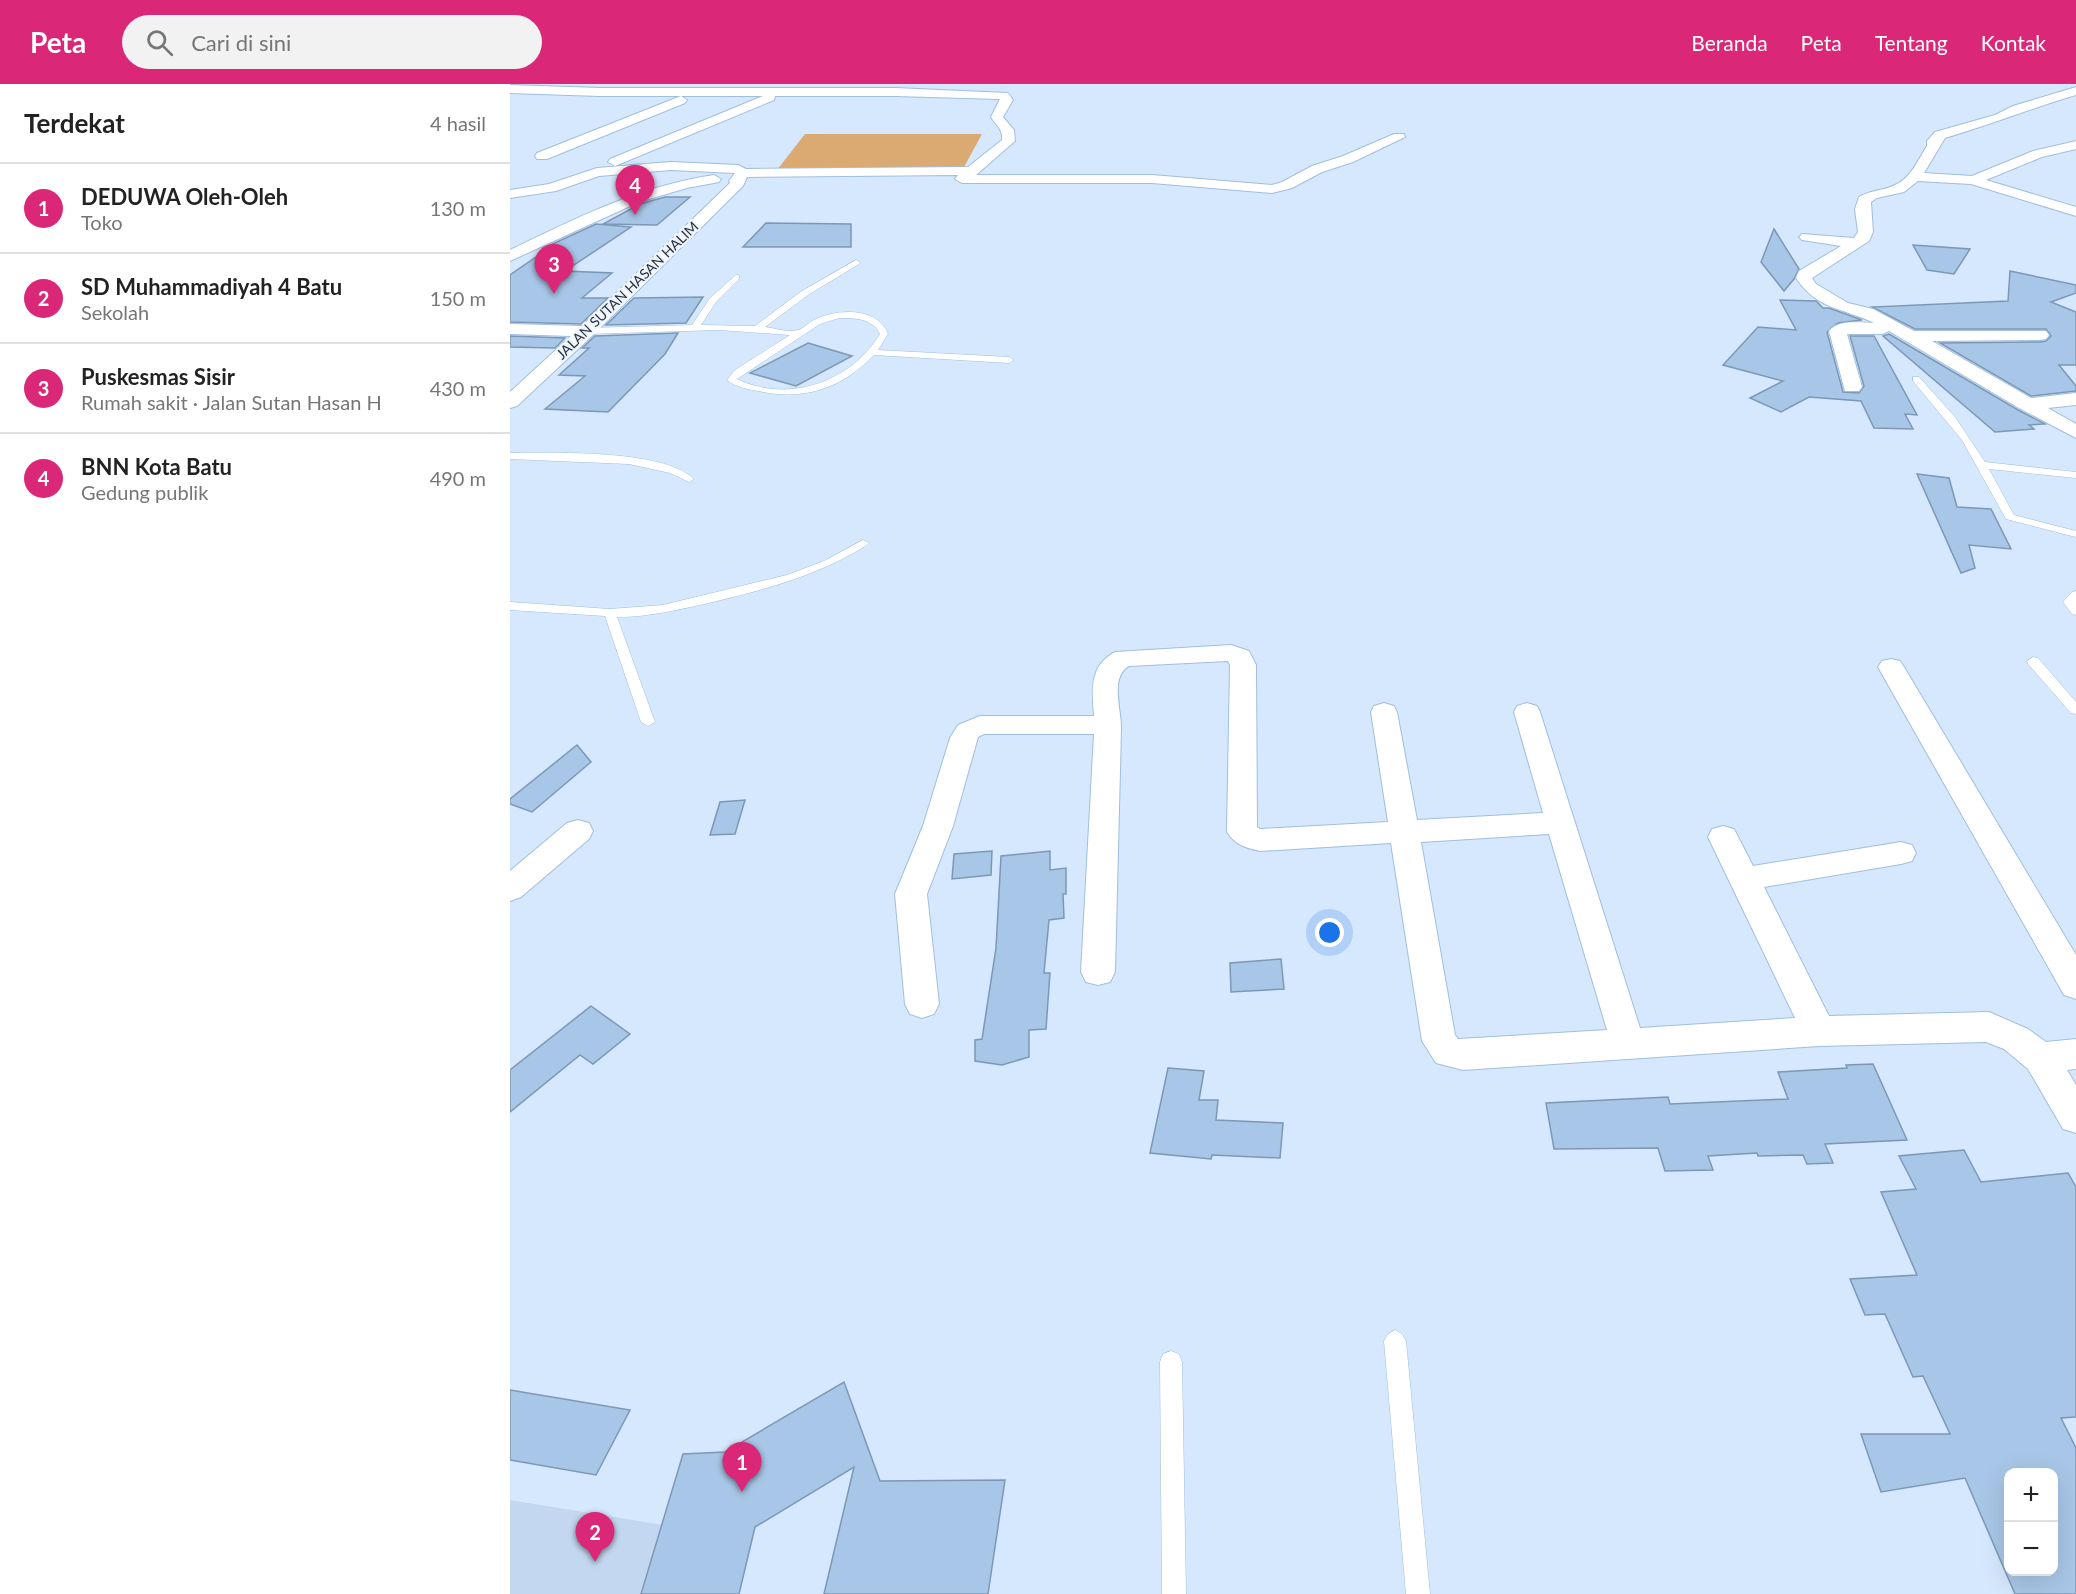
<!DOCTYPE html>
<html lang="id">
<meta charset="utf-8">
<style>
body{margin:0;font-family:Lato,sans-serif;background:#f2f2f2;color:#222}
.controls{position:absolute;right:18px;bottom:18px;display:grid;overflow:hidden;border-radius:12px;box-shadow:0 6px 24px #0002}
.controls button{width:54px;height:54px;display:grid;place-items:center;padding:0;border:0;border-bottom:2px solid #e0e0e0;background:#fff;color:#222;font:30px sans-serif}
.you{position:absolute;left:820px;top:849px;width:21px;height:21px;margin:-15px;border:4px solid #fff;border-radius:50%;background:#1a73e8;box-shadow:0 0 0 9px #1a73e833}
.badge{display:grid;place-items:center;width:39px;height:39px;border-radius:50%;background:#db2777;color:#fff;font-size:20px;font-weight:700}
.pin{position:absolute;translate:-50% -50px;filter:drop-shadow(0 2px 3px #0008)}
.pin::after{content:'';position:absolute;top:32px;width:21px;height:18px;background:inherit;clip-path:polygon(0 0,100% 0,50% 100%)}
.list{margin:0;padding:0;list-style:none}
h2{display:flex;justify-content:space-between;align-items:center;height:78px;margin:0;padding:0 24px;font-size:26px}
h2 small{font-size:20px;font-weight:400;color:#767676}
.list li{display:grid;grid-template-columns:39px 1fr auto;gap:18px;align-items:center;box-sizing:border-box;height:90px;padding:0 24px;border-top:2px solid #e0e0e0}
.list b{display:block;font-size:22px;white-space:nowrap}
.list p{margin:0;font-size:20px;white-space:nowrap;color:#767676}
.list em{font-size:20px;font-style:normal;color:#767676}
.icon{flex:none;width:33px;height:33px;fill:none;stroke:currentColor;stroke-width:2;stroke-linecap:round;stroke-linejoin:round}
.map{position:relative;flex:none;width:1566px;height:1510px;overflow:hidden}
header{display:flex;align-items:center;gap:36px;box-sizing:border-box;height:84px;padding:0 30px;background:#db2777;color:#fff}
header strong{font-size:28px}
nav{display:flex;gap:33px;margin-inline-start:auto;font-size:21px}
.search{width:420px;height:54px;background:#f2f2f2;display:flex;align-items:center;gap:15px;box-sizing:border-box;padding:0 21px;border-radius:33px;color:#767676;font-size:22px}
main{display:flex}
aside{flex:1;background:#fff}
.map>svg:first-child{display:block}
</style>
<header>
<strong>Peta</strong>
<div class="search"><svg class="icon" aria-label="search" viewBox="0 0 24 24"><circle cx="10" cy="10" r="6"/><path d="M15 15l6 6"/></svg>Cari di sini</div>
<nav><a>Beranda</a><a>Peta</a><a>Tentang</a><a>Kontak</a></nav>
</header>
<main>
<aside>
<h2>Terdekat<small>4 hasil</small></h2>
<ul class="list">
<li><span class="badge">1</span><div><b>DEDUWA Oleh-Oleh</b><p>Toko</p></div><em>130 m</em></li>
<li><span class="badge">2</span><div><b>SD Muhammadiyah 4 Batu</b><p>Sekolah</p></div><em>150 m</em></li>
<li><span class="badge">3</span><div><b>Puskesmas Sisir</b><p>Rumah sakit · Jalan Sutan Hasan H</p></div><em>430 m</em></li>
<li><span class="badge">4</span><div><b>BNN Kota Batu</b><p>Gedung publik</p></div><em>490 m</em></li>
</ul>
</aside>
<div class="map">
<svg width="1566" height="1510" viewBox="0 0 1566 1510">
<rect width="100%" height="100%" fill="#d6e8fd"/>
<path fill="#c3d8f0" d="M0,1416L184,1446L157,1510H0Z"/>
<path fill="#daaa72" d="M295,50H472L453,85L267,86Z"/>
<g fill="#a8c6e7" stroke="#7c98b7" stroke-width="1.5" fill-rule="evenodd">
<path d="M155,113H180L147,141L93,140L130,120Z"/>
<path d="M256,139L341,140V163H233Z"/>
<path d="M86,140L121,143L55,187L102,189L72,214H98L71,240L0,238V191L39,164H34Z"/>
<path d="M1264,145L1289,185L1284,195L1274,207L1251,178Z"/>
<path d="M1403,161L1460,165L1444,190L1417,186Z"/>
<path d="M1500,187L1566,201V209L1541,218L1566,228V281H1549L1566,302V307L1521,312L1430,259L1530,258L1536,257L1541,252L1536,245H1405L1362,223L1498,217Z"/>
<path d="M193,213L176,239L96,241L124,214Z"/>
<path d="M1270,216L1306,217L1313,224H1319L1352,236L1328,239L1317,248L1333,308L1349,309L1354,302L1340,252H1364L1407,331L1395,330L1403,345L1364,344L1351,317L1299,313L1271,328L1240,314L1273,297L1213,281L1248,243L1286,246Z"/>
<path d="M168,249L155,270L98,328L35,325L75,292L49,291L79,264H72L85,252Z"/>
<path d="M1379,250L1508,326L1535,340L1519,341L1524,345L1485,348L1373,252Z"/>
<path d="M0,252L55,254L45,264L0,263Z"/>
<path d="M298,259L342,272L286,302L240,289Z"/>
<path d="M1407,390L1439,394L1447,423L1481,425L1501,465L1459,461L1465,484L1451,489Z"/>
<path d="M67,661L81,678L22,728L0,720V715Z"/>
<path d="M235,716L225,750L200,751L210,718Z"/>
<path d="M482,767L481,791L442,795L444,770Z"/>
<path d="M540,767V786L556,784V810H553L554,834L539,836L534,889H540L536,945L519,946V973L492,981L465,977V956L472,955L486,864L491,772Z"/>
<path d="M771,875L774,905L721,908L720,879Z"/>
<path d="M81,922L120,950L83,980L70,971L0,1028V986Z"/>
<path d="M1363,980L1397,1056L1315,1060L1323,1079L1297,1080L1293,1071L1248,1072L1247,1069L1198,1072L1203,1086L1155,1087L1148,1064L1044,1065L1036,1019L1158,1013L1160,1020L1278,1015L1268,988L1337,984L1336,981Z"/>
<path d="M658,984L694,987L689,1016H708L706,1036L773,1039L770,1074L702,1071L701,1075L640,1069Z"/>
<path d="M1454,1066L1471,1098L1558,1089L1566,1103V1333L1551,1334L1566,1364V1510H1505L1455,1394L1371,1408L1351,1350H1440L1413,1292L1403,1293L1375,1230L1355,1231L1340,1195L1407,1191L1371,1108L1406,1105L1389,1072ZM1498,1389H1544V1488H1498Z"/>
<path d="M334,1298L370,1397L495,1396L478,1510H314L344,1383L245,1443L229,1510H131L173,1370L215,1368Z"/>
<path d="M0,1306L120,1326L86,1391L0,1376Z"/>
</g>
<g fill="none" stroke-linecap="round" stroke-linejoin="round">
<g stroke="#a0bede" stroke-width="1">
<g id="service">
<path d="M346,176L350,178L349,180L298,211L255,243C264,244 279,249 288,246C293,245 298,239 304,236C326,225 367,222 378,250L368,266L499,273L504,276L499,279L364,271C331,305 294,317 248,307C237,305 226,303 217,296L225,286L280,251L209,246L77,250L73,247L77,244L182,241L200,214L226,191H229V195L206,218L191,241L245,242L292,207ZM329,234C344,234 363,234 370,250C341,298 278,320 227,295L310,240Z"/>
<path d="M1403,293H1409L1445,333L1475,378L1566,388V394L1479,385L1504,431L1566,447V453L1496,435L1452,356L1403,297Z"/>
<path d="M0,369C43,369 153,365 184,395L179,398L160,389L119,380L0,375Z"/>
<path d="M353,456L359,459L357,461C309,491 257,505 203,518C171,525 140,533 107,533L145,638L138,642L131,638L95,532L0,526V518L100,525L153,521L277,491L314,477Z"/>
<path d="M1566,507V531L1562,530L1553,518L1562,508Z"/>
<path d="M1523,573L1528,574L1566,618V630L1561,629L1518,580L1517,577Z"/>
<path d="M885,1246L892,1250L896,1257L920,1510H896L874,1257L878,1250Z"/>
<path d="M661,1267L669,1270L672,1278L676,1510H652L650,1278L653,1270Z"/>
</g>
</g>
<g stroke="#a0bede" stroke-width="2">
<g id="minor">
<path d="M0,1L89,4H385L498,9L503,16L493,33L504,46L505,57L466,91H642L762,101L772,98L802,82L833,72L884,50H894L895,53L843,78L812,88L782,104L762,109L642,99H452L445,95L448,91L237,93L233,102L83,251L7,322L0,324V308L61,252L0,250V240L72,242L220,99L219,97L225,89L161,86L89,92L46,107L0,114V106L39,100L87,84L161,78L228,81L236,85L458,83L492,56C493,45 486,41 481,33L490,15L385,12H265L264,16L105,82L98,78L100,75L253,12H89L0,9Z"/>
<path d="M1566,3V11C1522,24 1479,41 1435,54L1414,89L1462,92L1523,67L1566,57V65L1532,73L1476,96L1566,123V132L1461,100L1408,97L1394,108L1367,114L1361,118L1363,148L1359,157L1302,194L1306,200L1338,219L1363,225L1404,247H1536L1539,251L1536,255L1530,256L1422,257L1521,314L1566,309V321L1538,324L1566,340V354L1509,324L1379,247L1372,250H1337L1352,303L1349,307H1335L1319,247C1329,235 1350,239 1364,239C1334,224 1307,226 1286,194L1289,187L1331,162L1292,156L1289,153L1292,150L1344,154L1348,148L1345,125L1349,113C1360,106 1373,107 1385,101C1401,94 1408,76 1417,62V57L1425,48L1485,31L1503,22Z"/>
<path d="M171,12L177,16L175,19L37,75H27L25,72L27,69Z"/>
<path d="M204,91L211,95L209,98L177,104L129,118L0,177V166C66,134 130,102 204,91Z"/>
<path d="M721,561L739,567L746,581L747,743L750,745L878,738L861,628L864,622L874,619L884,622L887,628L907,736L1033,729L1004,628L1007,622L1017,619L1027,622L1030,628L1130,944L1285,934L1198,753L1202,745L1213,742L1224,745L1243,782L1391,758L1402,761L1406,769L1402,777L1391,780L1254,803L1319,932L1479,928L1518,945L1536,958L1566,955V985L1557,986L1566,1001V1049L1553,1045L1518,985L1494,965L1476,958L1309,962L953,986L926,979L912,957L881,759L750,767C736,764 725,761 717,748L720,581L718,577L619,582C599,593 612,627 611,646C609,726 607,807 605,888L600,898L588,901L576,898L571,888L584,650H474L468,653L443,742L417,810L429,920L424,930L412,934L400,930L395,920L385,810L413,742L440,654L448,641L470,632H584C582,606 579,582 605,568ZM1039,750L1097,946L948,955L945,951L911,758Z"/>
<path d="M1381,575L1390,577L1394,583L1566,871V915L1554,911L1368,583L1372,577Z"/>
<path d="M68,736L79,739L83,747L79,755L11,813L0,817V787L57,739Z"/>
</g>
</g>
<use href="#service" fill="#fff" fill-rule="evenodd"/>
<use href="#minor" fill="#fff" fill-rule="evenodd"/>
</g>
<g text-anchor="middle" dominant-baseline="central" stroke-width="4.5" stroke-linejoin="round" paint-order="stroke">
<g font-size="14" fill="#27333f" stroke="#eef4fb">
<text transform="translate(117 206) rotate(-44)">JALAN SUTAN HASAN HALIM</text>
</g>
</g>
</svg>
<div class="controls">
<button>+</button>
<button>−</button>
</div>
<div class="you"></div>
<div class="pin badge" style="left:232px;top:1408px">1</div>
<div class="pin badge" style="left:85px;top:1478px">2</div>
<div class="pin badge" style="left:44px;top:210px">3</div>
<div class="pin badge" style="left:125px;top:131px">4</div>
</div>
</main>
